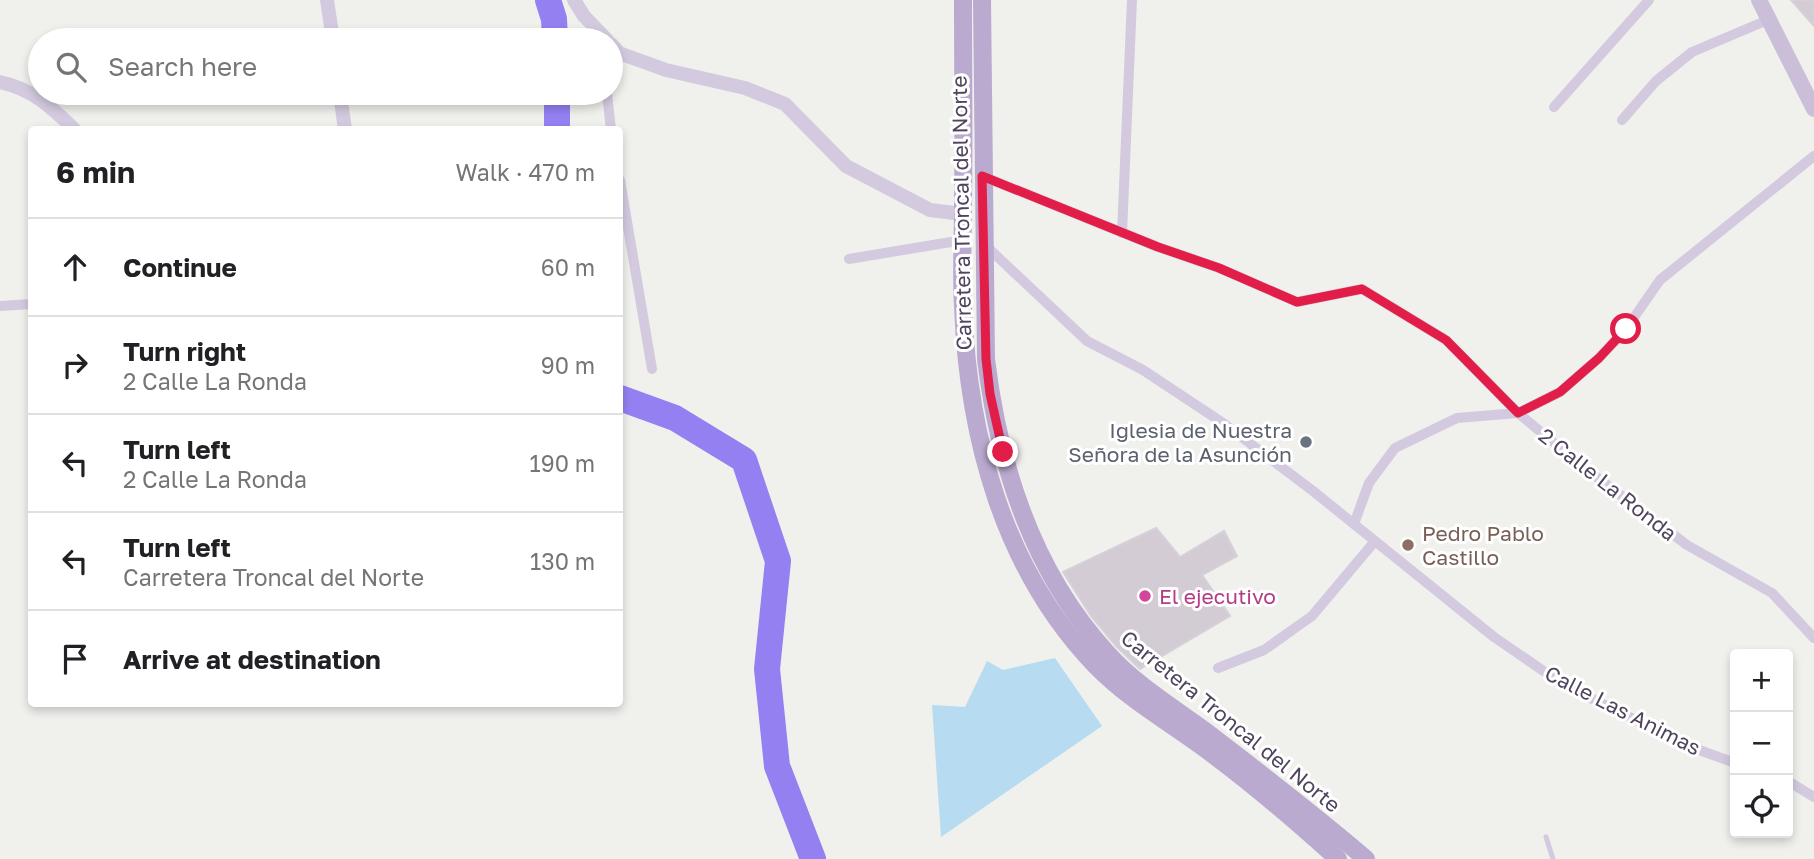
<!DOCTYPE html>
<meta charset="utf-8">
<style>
body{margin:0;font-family:"Golos Text",sans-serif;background:#f6f6f6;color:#202124}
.controls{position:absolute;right:21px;bottom:21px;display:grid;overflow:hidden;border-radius:7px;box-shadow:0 4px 10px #0003}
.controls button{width:63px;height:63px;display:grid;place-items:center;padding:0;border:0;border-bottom:2px solid #e0e0e0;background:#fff;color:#202124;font:35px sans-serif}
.stop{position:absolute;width:21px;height:21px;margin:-16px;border:5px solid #e11d48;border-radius:50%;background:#fff}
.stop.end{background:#e11d48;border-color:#fff;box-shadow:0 2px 7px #0008}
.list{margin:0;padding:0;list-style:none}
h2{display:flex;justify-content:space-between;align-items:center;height:91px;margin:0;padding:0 28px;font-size:30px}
h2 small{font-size:23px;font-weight:400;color:#757577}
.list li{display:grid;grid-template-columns:46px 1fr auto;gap:21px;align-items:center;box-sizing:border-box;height:98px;padding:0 28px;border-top:2px solid #e0e0e0}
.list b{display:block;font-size:26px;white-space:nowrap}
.list p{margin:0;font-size:23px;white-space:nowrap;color:#757577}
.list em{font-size:23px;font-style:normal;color:#757577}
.icon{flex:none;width:38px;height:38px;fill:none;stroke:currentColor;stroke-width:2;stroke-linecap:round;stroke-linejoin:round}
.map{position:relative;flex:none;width:1814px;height:859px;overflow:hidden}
.search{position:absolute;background:#fff;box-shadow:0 4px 10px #0003;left:28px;top:28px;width:595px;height:77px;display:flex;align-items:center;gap:18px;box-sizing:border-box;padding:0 24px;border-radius:38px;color:#757577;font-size:26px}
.panel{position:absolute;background:#fff;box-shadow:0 4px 10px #0003;left:28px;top:126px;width:595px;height:581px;border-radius:7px}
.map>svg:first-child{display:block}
</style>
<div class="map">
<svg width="1814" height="859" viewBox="0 0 1814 859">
<rect width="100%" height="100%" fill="#f0f0ed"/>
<path fill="#b7dcf2" d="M1055,658L1102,726L941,837L932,705L965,707L987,661L1003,670Z"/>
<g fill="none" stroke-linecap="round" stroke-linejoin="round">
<g stroke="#9580f2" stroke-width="26">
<path d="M548,0L554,19L555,40"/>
<path d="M557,130V93"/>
<path d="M620,398L675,418L744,460L778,561L767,669L777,766L813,859"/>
</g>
</g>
<g fill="#d3ccd5" stroke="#d6d0d9" stroke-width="2">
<path d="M1791,0H1814V26Z"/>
<path d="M1156,528L1180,557L1224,531L1237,556L1202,575L1230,616L1140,669L1116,646L1091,616L1063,572Z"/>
</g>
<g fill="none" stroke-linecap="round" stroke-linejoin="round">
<path stroke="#d3cadf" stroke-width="5" d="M1546,837L1553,859"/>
<g stroke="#d3cadf" stroke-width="10">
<path d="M611,70L619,53"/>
<path d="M607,93L611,130"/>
<path d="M1554,107L1649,0"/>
<path d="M1622,120L1656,81L1692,52L1770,19"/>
<path d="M982,176L1158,247L1219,268L1297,302L1362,289L1446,340L1518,413L1586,469L1687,545L1772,593L1814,638"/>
<path d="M620,180L652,369"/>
<path d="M1122,233L1132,0"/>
<path d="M985,245L1087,341L1143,370L1223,423L1313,491L1494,637L1564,685L1691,747L1735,763"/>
<path d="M849,259L963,240"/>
<path d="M0,306L32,304"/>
<path d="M1354,524L1369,483L1395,448L1457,418L1518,413L1560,392L1599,358L1626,329L1660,280L1814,156"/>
<path d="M1218,668L1264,650L1312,616L1375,541"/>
<path d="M1788,781L1814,797"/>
</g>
<g stroke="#d3cadf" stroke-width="14">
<path d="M327,0L333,40"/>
<path d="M574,0L584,16L607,40"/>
<path d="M611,44L619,53L666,70L745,88L785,104L846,166L930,210L963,214"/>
<path d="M0,82C33,89 51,107 75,130"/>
<path d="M340,93L345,130"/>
</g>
<path stroke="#cbbed8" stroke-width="16" d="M1759,0L1814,109"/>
<g stroke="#bbaacf" stroke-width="18">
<path d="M963,0C963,69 964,137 963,206C963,239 961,273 963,306C968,436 1003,569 1095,665C1126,697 1164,719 1200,745C1248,780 1294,819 1338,859"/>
<path d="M982,0L986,359C999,466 1033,573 1108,654C1136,685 1174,708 1208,733C1261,774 1315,815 1366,859"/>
</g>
</g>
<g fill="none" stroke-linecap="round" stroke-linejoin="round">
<path stroke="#e11d48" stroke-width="9" d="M1003,452L990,394L986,359L982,176L1158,247L1219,268L1297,302L1362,289L1446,340L1518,413L1560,392L1599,358L1626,329"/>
</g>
<circle fill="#6b7280" stroke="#fff" stroke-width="2.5" cx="1306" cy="442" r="7"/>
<circle fill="#8d6e63" stroke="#fff" stroke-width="2.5" cx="1408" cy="545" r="7"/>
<circle fill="#d1479c" stroke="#fff" stroke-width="2.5" cx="1145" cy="596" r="7"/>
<g text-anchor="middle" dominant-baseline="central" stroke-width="6" stroke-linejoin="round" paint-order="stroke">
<g font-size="21" fill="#4f445c" stroke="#fff">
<text transform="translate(961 213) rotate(-91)">Carretera Troncal del Norte</text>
<text transform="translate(1608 484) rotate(38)">2 Calle La Ronda</text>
<text transform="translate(1623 710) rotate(27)">Calle Las Animas</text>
<text transform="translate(1231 721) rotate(39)">Carretera Troncal del Norte</text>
</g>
<g font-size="21" fill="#5b616d" stroke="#fff" text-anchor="end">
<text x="1292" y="430">Iglesia de Nuestra<tspan x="1292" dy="24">Señora de la Asunción</tspan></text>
</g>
<g font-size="21" fill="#785e54" stroke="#fff" text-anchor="start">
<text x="1422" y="533">Pedro Pablo<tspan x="1422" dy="24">Castillo</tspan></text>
</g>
<g font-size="21" fill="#b23c85" stroke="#fff" text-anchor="start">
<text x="1159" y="596">El ejecutivo</text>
</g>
</g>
</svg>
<div class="controls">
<button>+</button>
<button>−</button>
<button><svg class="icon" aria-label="locate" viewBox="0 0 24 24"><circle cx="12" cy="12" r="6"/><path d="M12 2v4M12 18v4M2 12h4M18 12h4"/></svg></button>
</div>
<div class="stop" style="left:1626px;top:329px"></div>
<div class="stop end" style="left:1003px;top:452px"></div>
<div class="search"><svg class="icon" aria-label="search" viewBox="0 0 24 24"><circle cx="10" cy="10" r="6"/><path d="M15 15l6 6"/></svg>Search here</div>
<section class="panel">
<h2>6 min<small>Walk · 470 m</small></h2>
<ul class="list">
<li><svg class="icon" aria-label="ahead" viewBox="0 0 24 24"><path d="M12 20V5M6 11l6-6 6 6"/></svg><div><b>Continue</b></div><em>60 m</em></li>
<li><svg class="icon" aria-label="right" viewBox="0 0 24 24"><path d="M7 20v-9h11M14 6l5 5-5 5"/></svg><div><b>Turn right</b><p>2 Calle La Ronda</p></div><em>90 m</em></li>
<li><svg class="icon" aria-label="left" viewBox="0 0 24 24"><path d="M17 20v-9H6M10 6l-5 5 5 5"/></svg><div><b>Turn left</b><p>2 Calle La Ronda</p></div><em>190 m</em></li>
<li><svg class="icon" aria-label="left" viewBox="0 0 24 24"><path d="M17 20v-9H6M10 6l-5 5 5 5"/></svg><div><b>Turn left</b><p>Carretera Troncal del Norte</p></div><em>130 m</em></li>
<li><svg class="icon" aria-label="arrive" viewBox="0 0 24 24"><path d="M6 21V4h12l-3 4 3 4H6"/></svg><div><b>Arrive at destination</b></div></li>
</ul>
</section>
</div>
